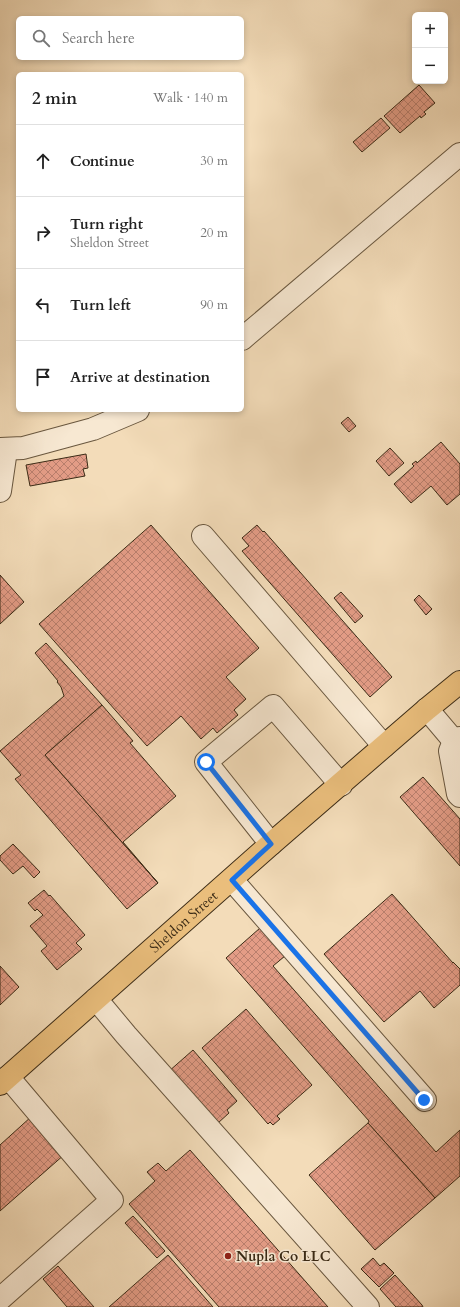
<!DOCTYPE html>
<meta charset="utf-8">
<style>
body{margin:0;font-family:Cardo,serif;background:#f6f6f6;color:#222}
.controls{position:absolute;right:12px;top:12px;display:grid;overflow:hidden;border-radius:6px;box-shadow:0 2px 6px #0003}
.controls button{width:36px;height:36px;display:grid;place-items:center;padding:0;border:0;border-bottom:1px solid #e0e0e0;background:#fff;color:#222;font:20px sans-serif}
.stop{position:absolute;width:12px;height:12px;margin:-9px;border:3px solid #1a73e8;border-radius:50%;background:#fff}
.stop.end{background:#1a73e8;border-color:#fff;box-shadow:0 1px 4px #0008}
.list{margin:0;padding:0;list-style:none}
h2{display:flex;justify-content:space-between;align-items:center;height:52px;margin:0;padding:0 16px;font-size:17px}
h2 small{font-size:13px;font-weight:400;color:#767676}
.list li{display:grid;grid-template-columns:26px 1fr auto;gap:12px;align-items:center;box-sizing:border-box;height:72px;padding:0 16px;border-top:1px solid #e0e0e0}
.list b{display:block;font-size:15px;white-space:nowrap}
.list p{margin:0;font-size:13px;white-space:nowrap;color:#767676}
.list em{font-size:13px;font-style:normal;color:#767676}
.icon{flex:none;width:22px;height:22px;fill:none;stroke:currentColor;stroke-width:2;stroke-linecap:round;stroke-linejoin:round}
.map{position:relative;flex:none;width:460px;height:1307px;overflow:hidden}
.search{position:absolute;background:#fff;box-shadow:0 2px 6px #0003;left:16px;top:16px;width:228px;height:44px;display:flex;align-items:center;gap:10px;box-sizing:border-box;padding:0 14px;border-radius:6px;color:#767676;font-size:15px}
.panel{position:absolute;background:#fff;box-shadow:0 2px 6px #0003;left:16px;top:72px;width:228px;height:340px;border-radius:6px}
.map>svg:first-child{display:block}
</style>
<div class="map">
<svg width="460" height="1307" viewBox="0 0 460 1307">
<defs>
<pattern id="building-cross-hatch" width="8" height="8" patternUnits="userSpaceOnUse"><rect width="8" height="8" fill="#e39c86"/><path d="M0 0l8 8M0 8l8-8" fill="none" stroke="#b97f6d"/></pattern>
</defs>
<rect width="100%" height="100%" fill="#f3dcb9"/>
<filter id="stains"><feTurbulence type="fractalNoise" baseFrequency=".005" numOctaves="4"/><feColorMatrix values="0 0 0 0 .2 0 0 0 0 .09 0 0 0 0 .02 0 0 0 .5 -.17"/></filter>
<radialGradient id="worn" r=".72"><stop offset=".6" stop-color="#630" stop-opacity="0"/><stop offset="1" stop-color="#630" stop-opacity=".3"/></radialGradient>
<g fill="url(#building-cross-hatch)" stroke="#3b2b16">
<path d="M419,85L435,103L424,112L426,114L421,118L420,116L400,133L384,116Z"/>
<path d="M381,118L390,128L362,152L353,142Z"/>
<path d="M348,417L356,426L349,432L341,423Z"/>
<path d="M441,442L460,464V494L447,505L431,486L411,503L394,484L414,466L412,464L416,461L417,463Z"/>
<path d="M390,448L404,463L389,476L376,461Z"/>
<path d="M86,454L88,468L83,469L85,476L30,486L26,465Z"/>
<path d="M151,525L259,648L226,677L246,699L234,710L238,715L217,733L213,728L201,739L181,716L147,746L39,624Z"/>
<path d="M257,525L263,532L264,531L392,677L370,697L242,551L249,546L242,538Z"/>
<path d="M0,575L24,602L0,624Z"/>
<path d="M341,592L363,616L355,623L334,598Z"/>
<path d="M419,595L432,609L426,615L414,600Z"/>
<path d="M46,643L102,705L45,755L158,883L127,909L15,779L21,775L0,751L64,696L61,687L57,682L58,681L35,653Z"/>
<path d="M102,705L133,741L130,743L176,796L123,842L158,883L45,755Z"/>
<path d="M423,777L460,819V866L400,797Z"/>
<path d="M13,844L40,872L34,878L23,866L13,874L0,860V856Z"/>
<path d="M44,890L49,896L50,895L85,935L76,943L82,949L57,970L41,951L47,946L30,926L43,915L37,909L35,911L28,903Z"/>
<path d="M392,894L453,963V962L460,969V985L434,1008L420,991L384,1022L324,954Z"/>
<path d="M260,928L285,956L273,966L436,1152L460,1130V1176L435,1198L368,1123L369,1121L226,958Z"/>
<path d="M0,966L19,987L0,1005Z"/>
<path d="M246,1009L312,1085L277,1116L280,1119L273,1125L270,1122L268,1124L202,1048Z"/>
<path d="M193,1050L237,1101L227,1110L229,1113L218,1123L168,1072Z"/>
<path d="M32,1116L65,1154L0,1211V1145Z"/>
<path d="M368,1123L435,1198L375,1250L309,1175Z"/>
<path d="M190,1150L328,1307H219L129,1204L155,1181L147,1172L158,1163L166,1171Z"/>
<path d="M133,1216L165,1251L157,1258L125,1223Z"/>
<path d="M168,1255L213,1307H109Z"/>
<path d="M373,1258L380,1266L384,1263L394,1273L379,1287L361,1269Z"/>
<path d="M58,1266L94,1307H67L43,1279Z"/>
<path d="M395,1275L422,1305L423,1307H396L380,1289Z"/>
</g>
<g fill="none" stroke-linecap="round" stroke-linejoin="round">
<g stroke="#69573f" stroke-width="24">
<g id="minor">
<path d="M242,339L460,154"/>
<path d="M0,449L23,448L93,429L138,410"/>
<path d="M0,491L6,450"/>
<path d="M203,536L384,746"/>
<path d="M427,709L454,741"/>
<path d="M460,738L454,741L450,751L458,794L460,796"/>
<path d="M271,844L206,762L273,706L341,785"/>
<path d="M232,880L425,1100"/>
<path d="M96,999L126,1035L368,1307"/>
<path d="M0,1299L112,1200L8,1077"/>
</g>
</g>
<g stroke="#3b2b16" stroke-width="24">
<g id="major">
<path id="s1" d="M0,1084L271,844L427,709L460,682"/>
</g>
</g>
<use href="#minor" stroke="#f7e8d2" stroke-width="22"/>
<use href="#major" stroke="#eabe7c" stroke-width="22"/>
</g>
<g fill="none" stroke-linecap="round" stroke-linejoin="round">
<path stroke="#1a73e8" stroke-width="5" d="M206,762L271,844L232,880L424,1100"/>
</g>
<circle fill="#8f2418" stroke="#f7e8d2" stroke-width="1.5" cx="228" cy="1256" r="4"/>
<g text-anchor="middle" dominant-baseline="central" stroke-width="3" stroke-linejoin="round" paint-order="stroke">
<g font-size="14" fill="#3b2b16" stroke="#f7e8d2">
<text stroke="none"><textPath href="#s1" startOffset="245">Sheldon Street</textPath></text>
</g>
<g font-size="14" font-weight="bold" fill="#3b2b16" stroke="#f7e8d2" text-anchor="start">
<text x="236" y="1256">Nupla Co LLC</text>
</g>
</g>
<rect width="100%" height="100%" filter="url(#stains)"/>
<rect width="100%" height="100%" fill="url(#worn)"/>
</svg>
<div class="controls">
<button>+</button>
<button>−</button>
</div>
<div class="stop" style="left:206px;top:762px"></div>
<div class="stop end" style="left:424px;top:1100px"></div>
<div class="search"><svg class="icon" aria-label="search" viewBox="0 0 24 24"><circle cx="10" cy="10" r="6"/><path d="M15 15l6 6"/></svg>Search here</div>
<section class="panel">
<h2>2 min<small>Walk · 140 m</small></h2>
<ul class="list">
<li><svg class="icon" aria-label="ahead" viewBox="0 0 24 24"><path d="M12 20V5M6 11l6-6 6 6"/></svg><div><b>Continue</b></div><em>30 m</em></li>
<li><svg class="icon" aria-label="right" viewBox="0 0 24 24"><path d="M7 20v-9h11M14 6l5 5-5 5"/></svg><div><b>Turn right</b><p>Sheldon Street</p></div><em>20 m</em></li>
<li><svg class="icon" aria-label="left" viewBox="0 0 24 24"><path d="M17 20v-9H6M10 6l-5 5 5 5"/></svg><div><b>Turn left</b></div><em>90 m</em></li>
<li><svg class="icon" aria-label="arrive" viewBox="0 0 24 24"><path d="M6 21V4h12l-3 4 3 4H6"/></svg><div><b>Arrive at destination</b></div></li>
</ul>
</section>
</div>
